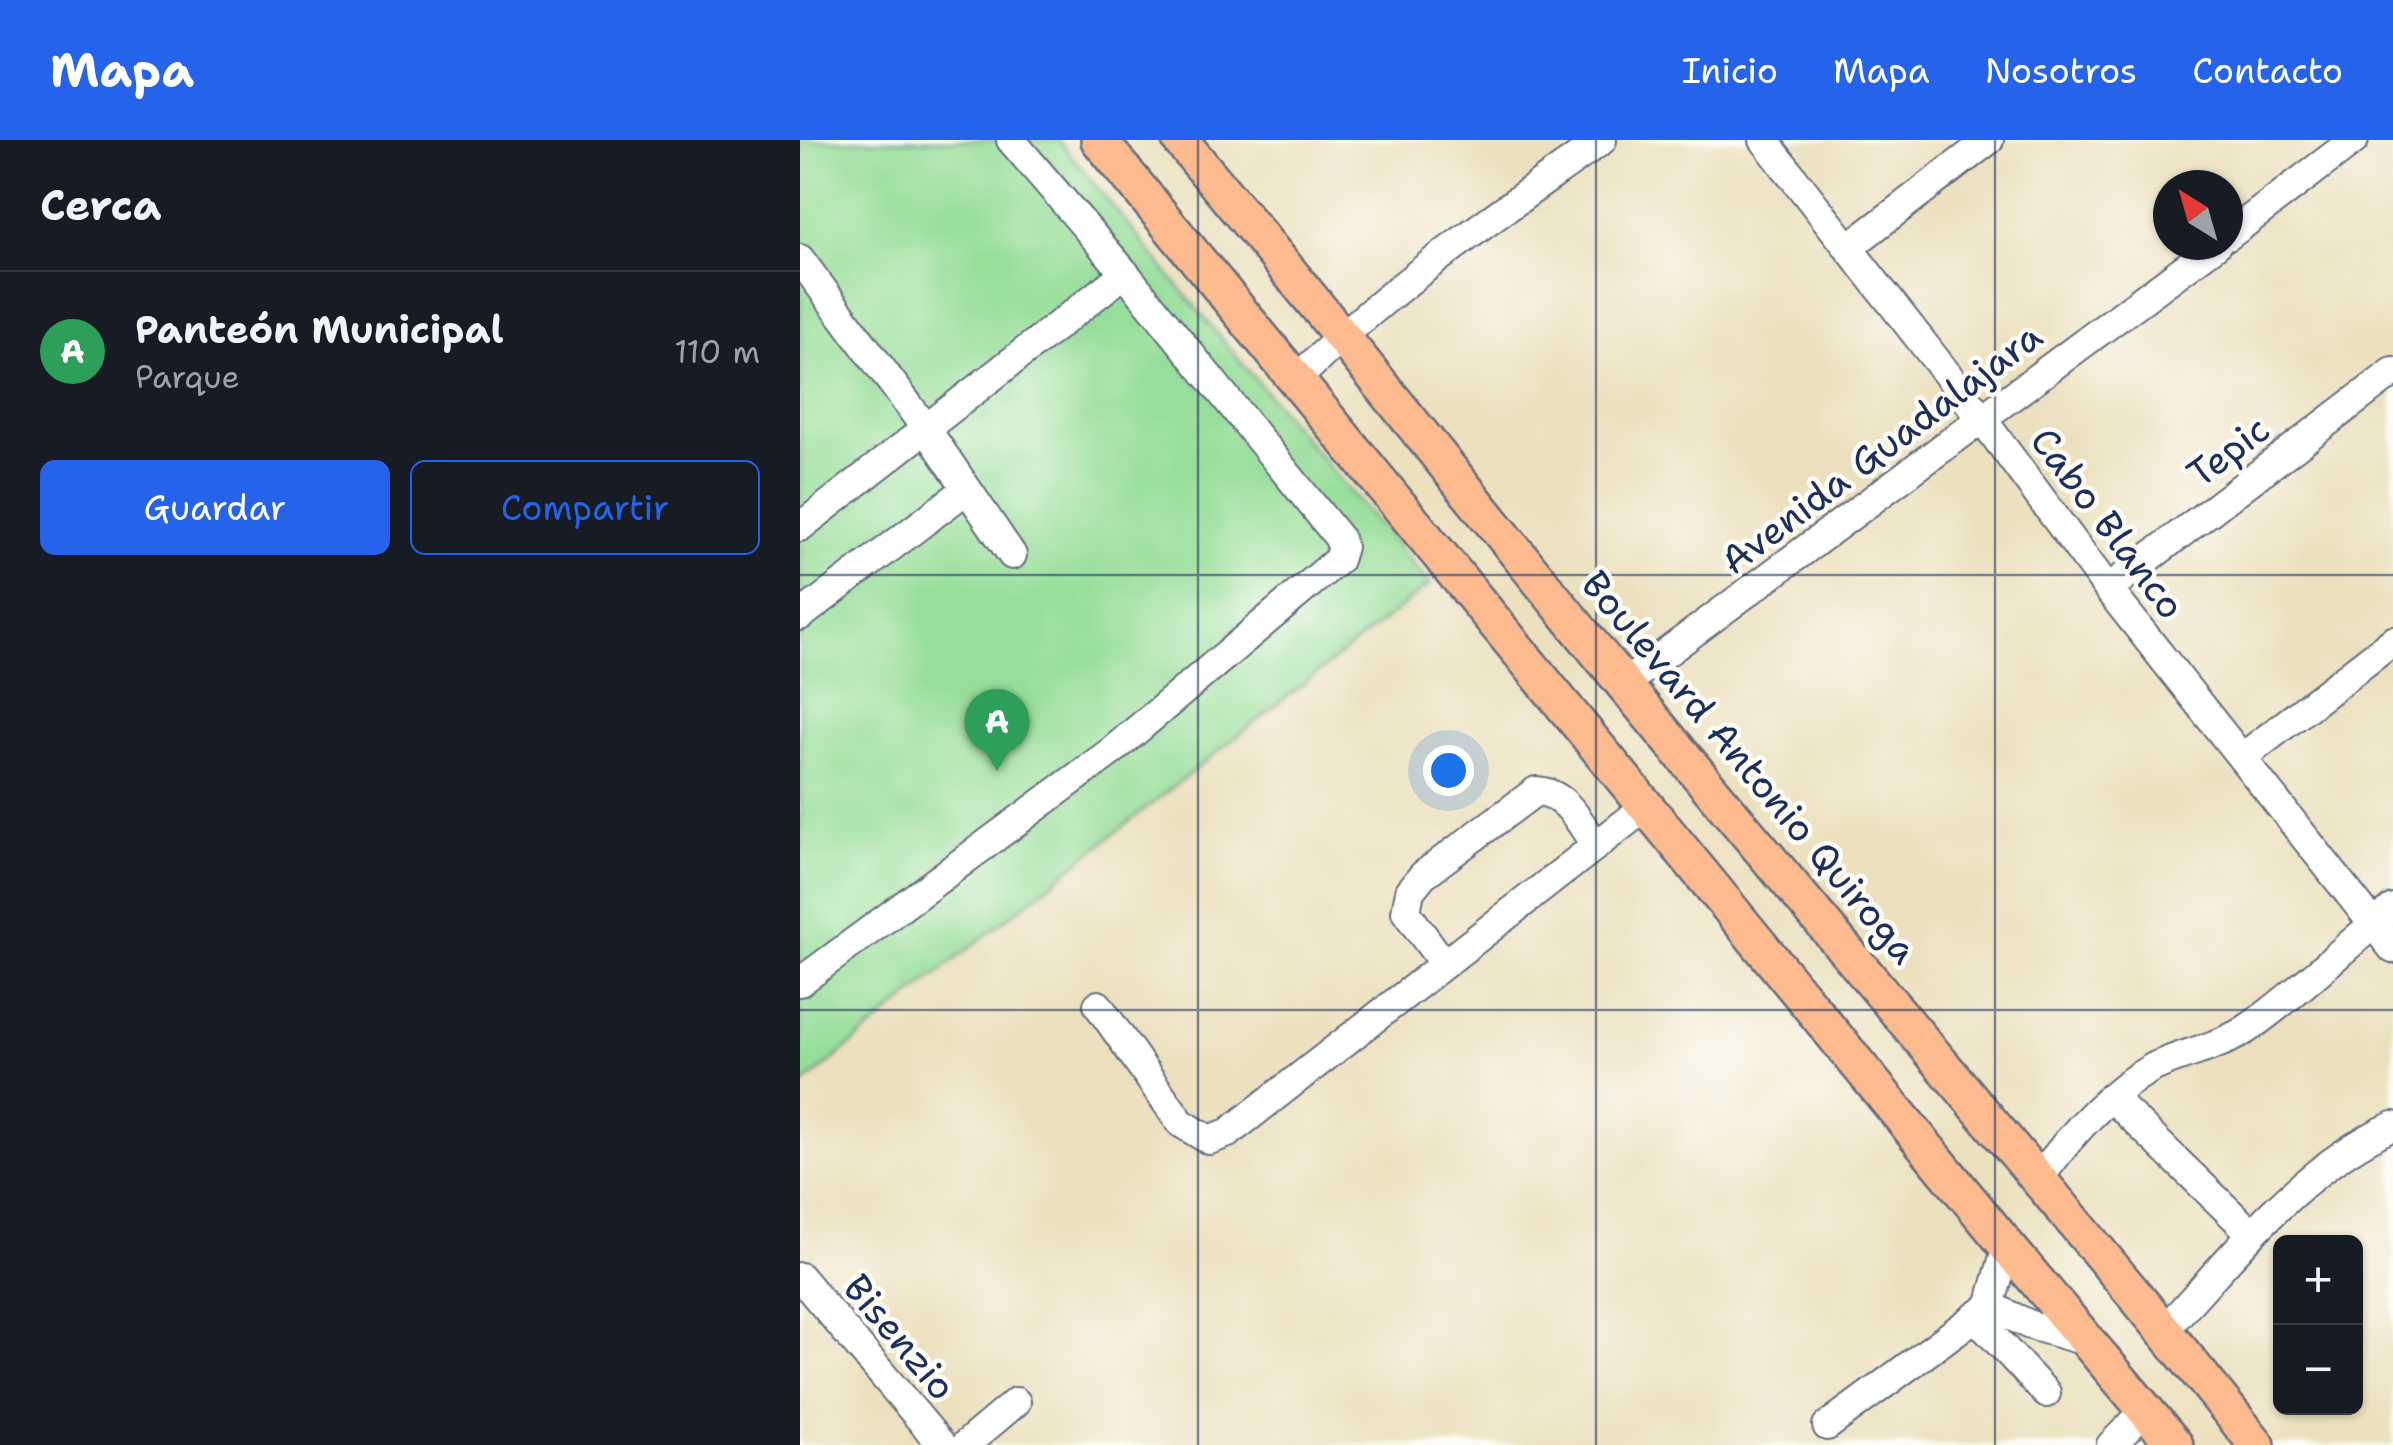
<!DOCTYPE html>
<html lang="es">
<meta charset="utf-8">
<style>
body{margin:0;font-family:"Shantell Sans",sans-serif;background:#20242c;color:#f1f3f6}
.controls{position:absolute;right:30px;bottom:30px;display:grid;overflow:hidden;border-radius:15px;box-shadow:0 2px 8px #0004}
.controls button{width:90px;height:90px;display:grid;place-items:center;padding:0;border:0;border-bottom:2px solid #363941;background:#171b24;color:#f1f3f6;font:50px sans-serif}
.compass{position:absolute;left:1353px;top:30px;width:90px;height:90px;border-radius:50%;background:#171b24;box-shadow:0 2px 8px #0004;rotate:323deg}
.you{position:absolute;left:648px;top:630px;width:35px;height:35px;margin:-25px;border:8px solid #fff;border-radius:50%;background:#1a73e8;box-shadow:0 0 0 15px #1a73e833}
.badge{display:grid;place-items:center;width:65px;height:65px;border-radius:50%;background:#2563eb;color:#fff;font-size:32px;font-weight:700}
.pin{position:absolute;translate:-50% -82px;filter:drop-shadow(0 2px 5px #0008)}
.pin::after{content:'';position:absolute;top:52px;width:35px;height:30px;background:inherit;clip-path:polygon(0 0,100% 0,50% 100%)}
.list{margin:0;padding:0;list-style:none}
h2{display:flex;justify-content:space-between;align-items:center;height:130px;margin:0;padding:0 40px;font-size:42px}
h2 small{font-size:32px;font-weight:400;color:#9ea1a6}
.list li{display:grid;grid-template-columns:65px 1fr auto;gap:30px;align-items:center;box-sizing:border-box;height:160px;padding:0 40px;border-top:2px solid #363941}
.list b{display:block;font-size:38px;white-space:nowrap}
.list p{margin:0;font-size:32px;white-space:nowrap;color:#9ea1a6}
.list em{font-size:32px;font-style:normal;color:#9ea1a6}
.actions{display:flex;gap:20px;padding:30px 40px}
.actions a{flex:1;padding:22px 0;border:2px solid #2563eb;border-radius:15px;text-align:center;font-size:35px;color:#2563eb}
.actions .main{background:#2563eb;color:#fff}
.map{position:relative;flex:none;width:1593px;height:1305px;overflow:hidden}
header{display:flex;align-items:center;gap:60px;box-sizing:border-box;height:140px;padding:0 50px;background:#2563eb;color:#fff}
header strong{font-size:48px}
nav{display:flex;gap:55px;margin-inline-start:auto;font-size:35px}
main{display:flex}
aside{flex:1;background:#171b24}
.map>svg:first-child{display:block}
</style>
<header>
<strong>Mapa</strong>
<nav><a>Inicio</a><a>Mapa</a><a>Nosotros</a><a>Contacto</a></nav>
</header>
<main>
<aside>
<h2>Cerca<small></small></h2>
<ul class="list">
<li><span class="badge" style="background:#2e9e5b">A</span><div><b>Panteón Municipal</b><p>Parque</p></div><em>110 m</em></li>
</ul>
<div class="actions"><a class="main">Guardar</a><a>Compartir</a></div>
</aside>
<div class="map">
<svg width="1593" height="1305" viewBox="0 0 1593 1305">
<rect width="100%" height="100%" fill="#fdfcf7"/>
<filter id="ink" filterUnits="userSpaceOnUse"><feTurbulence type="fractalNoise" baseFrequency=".01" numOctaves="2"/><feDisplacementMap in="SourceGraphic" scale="20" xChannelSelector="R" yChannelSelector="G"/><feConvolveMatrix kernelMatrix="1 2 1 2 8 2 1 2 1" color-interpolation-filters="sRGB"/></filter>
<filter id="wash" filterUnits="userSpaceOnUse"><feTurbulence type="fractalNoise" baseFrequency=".0048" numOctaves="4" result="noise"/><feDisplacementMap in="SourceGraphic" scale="40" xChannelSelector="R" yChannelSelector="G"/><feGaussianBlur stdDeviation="2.25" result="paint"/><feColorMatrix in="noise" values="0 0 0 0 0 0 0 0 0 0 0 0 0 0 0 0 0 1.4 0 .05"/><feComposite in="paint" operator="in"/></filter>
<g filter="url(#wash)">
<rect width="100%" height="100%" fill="#ece0be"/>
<path fill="#96de99" stroke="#58867c" stroke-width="2.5" d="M0,0H258L491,283L630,444L158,817L0,947Z"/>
</g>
<g filter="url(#ink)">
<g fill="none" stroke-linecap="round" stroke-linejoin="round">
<g stroke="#646d80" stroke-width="32">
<g id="minor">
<path d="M964,0L1183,280L1308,449L1593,809"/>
<path d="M1428,96L1554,0"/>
<path d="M1048,108L1189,0"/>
<path d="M0,119L127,290L212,415"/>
<path d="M496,240C588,148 696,76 802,0"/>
<path d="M0,387L325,133"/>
<path d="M1308,449L1593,232"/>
<path d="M0,476L167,349"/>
<path d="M824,544L1416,105"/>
<path d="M1443,617L1593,501"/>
<path d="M644,824L606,772L610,751L623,735L736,651C766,652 780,683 796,706"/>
<path d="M0,842L312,611L538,420L542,407L539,398L325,133L211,0"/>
<path d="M298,865L381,983L409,1000L428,993L848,665"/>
<path d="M1311,957L1451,1093"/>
<path d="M1238,1040C1268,998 1306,953 1352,928C1384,912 1421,908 1451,886C1501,851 1545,806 1593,768"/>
<path d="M0,1137L142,1305"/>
<path d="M1190,1166L1230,1185L1289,1202"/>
<path d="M1175,1177L1246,1253"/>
<path d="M1364,1190C1435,1115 1497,1030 1593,986"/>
<path d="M1027,1286L1190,1166L1207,1106"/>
<path d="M165,1305L216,1262"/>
<path d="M1311,1305L1346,1270"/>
</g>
</g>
<g stroke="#646d80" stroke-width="40">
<g id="major">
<path d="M299,0L1207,1106L1375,1305"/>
<path d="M380,0C531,180 677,365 826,547C1035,801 1251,1049 1457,1305"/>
</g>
</g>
<use href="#minor" stroke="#fff" stroke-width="28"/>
<use href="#major" stroke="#fcba8e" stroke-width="35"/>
</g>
</g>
<path fill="none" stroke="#1b2f5e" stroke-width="2.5" stroke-opacity="0.55" d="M398,0V1305M796,0V1305M1195,0V1305M0,435H1593M0,870H1593"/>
<g text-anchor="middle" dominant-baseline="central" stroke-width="9" stroke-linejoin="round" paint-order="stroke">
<g font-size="38" fill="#1b2f5e" stroke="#fdfcf7">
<text transform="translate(1081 308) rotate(-37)">Avenida Guadalajara</text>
<text transform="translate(1428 311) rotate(-37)">Tepic</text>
<text transform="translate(1308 383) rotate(53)">Cabo Blanco</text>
<text transform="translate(950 627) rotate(50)">Boulevard Antonio Quiroga</text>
<text transform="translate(100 1197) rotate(50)">Bisenzio</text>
</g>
</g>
</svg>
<div class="controls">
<button>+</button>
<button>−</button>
</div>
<svg class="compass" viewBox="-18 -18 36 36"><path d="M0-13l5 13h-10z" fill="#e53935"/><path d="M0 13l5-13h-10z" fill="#9ea1a6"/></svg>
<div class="you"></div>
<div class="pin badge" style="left:197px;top:631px;background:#2e9e5b">A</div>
</div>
</main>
